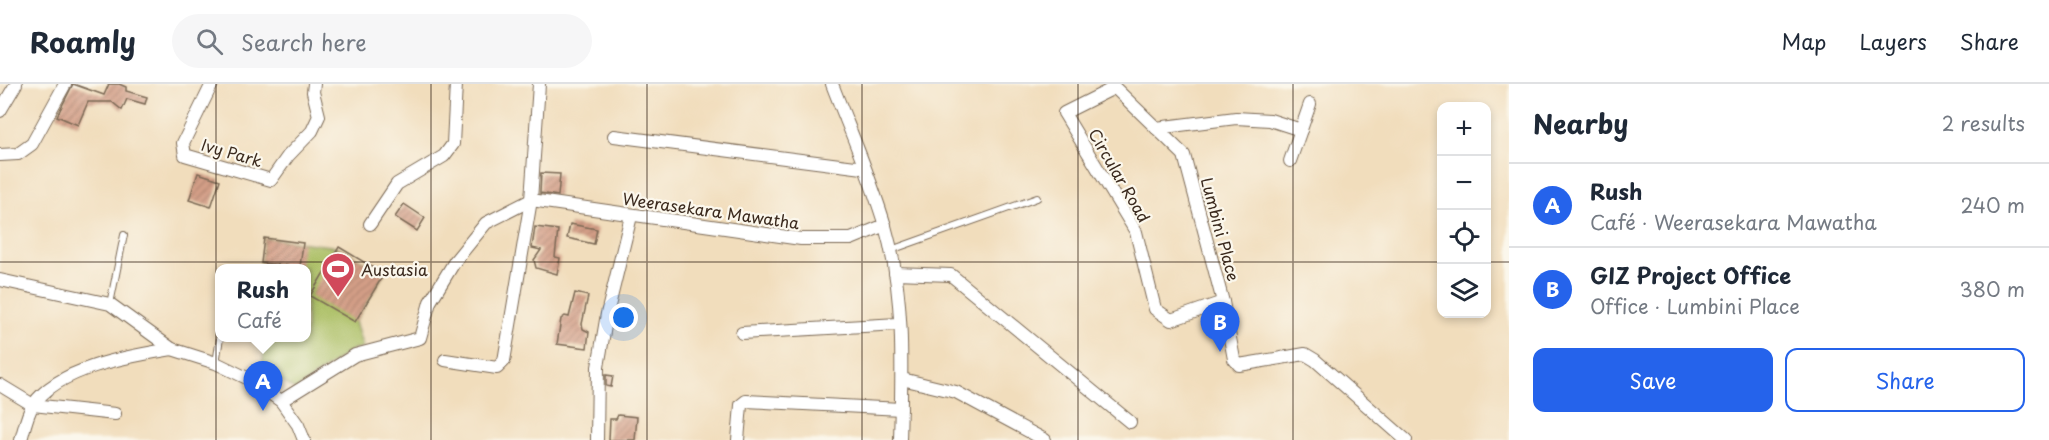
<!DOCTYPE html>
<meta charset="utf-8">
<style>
body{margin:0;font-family:"Playpen Sans",sans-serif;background:#f6f6f7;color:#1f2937}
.controls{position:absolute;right:18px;top:18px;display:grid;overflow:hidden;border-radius:12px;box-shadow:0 3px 9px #0003}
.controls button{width:54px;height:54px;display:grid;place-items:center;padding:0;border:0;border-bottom:2px solid #e0e1e3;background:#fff;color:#1f2937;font:30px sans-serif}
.you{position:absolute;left:624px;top:234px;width:21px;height:21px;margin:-15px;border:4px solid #fff;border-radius:50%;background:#1a73e8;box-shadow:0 0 0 9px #1a73e833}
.badge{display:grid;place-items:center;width:39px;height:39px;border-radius:50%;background:#2563eb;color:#fff;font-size:20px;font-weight:700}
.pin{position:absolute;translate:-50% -50px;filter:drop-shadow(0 2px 3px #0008)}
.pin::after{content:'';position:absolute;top:32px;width:21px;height:18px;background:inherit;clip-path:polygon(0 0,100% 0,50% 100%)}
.popup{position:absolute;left:215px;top:180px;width:96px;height:78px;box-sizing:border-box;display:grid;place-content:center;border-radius:12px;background:#fff;filter:drop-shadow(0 2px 4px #0005);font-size:20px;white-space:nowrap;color:#747a83}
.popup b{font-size:22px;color:#1f2937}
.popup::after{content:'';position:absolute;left:50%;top:100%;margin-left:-12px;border:12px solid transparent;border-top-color:#fff}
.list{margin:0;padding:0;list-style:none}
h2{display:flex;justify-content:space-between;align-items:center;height:78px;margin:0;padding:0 24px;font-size:26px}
h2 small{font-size:20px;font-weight:400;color:#747a83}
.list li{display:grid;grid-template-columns:39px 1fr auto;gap:18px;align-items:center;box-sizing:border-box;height:84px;padding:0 24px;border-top:2px solid #e0e1e3}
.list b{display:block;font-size:22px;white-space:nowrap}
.list p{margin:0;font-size:20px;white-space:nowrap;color:#747a83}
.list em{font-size:20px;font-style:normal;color:#747a83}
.actions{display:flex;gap:12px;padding:18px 24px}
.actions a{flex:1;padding:14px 0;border:2px solid #2563eb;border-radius:12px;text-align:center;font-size:21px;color:#2563eb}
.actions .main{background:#2563eb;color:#fff}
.icon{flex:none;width:33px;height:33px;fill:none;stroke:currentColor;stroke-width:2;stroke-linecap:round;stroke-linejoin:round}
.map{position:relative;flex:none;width:1509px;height:356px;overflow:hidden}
header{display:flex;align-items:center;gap:36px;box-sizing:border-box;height:84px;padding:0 30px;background:#fff;border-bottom:2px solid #e0e1e3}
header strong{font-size:28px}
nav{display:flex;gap:33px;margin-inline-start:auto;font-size:21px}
.search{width:420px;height:54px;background:#f6f6f7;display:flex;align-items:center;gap:15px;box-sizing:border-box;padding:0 21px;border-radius:33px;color:#747a83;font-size:22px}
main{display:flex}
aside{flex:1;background:#fff}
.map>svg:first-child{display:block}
</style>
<header>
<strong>Roamly</strong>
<div class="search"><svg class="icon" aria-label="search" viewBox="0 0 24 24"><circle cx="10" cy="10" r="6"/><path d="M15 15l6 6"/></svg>Search here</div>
<nav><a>Map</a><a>Layers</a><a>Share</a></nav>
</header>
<main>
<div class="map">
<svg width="1509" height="356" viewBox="0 0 1509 356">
<defs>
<pattern id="building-hatch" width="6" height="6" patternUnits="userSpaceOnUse" patternTransform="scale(1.5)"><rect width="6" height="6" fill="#d49f87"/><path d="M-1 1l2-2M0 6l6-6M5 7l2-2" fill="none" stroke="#ad826e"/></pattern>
</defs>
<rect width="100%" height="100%" fill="#fbf7ec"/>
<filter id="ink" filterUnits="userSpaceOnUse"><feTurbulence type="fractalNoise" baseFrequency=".0167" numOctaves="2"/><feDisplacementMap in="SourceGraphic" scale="12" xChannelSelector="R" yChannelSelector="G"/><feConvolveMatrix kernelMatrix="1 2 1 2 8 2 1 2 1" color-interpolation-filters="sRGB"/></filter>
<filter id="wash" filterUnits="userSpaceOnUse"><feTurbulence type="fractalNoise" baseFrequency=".008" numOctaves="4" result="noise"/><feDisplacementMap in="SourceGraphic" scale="24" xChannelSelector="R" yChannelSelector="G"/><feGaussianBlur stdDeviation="1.35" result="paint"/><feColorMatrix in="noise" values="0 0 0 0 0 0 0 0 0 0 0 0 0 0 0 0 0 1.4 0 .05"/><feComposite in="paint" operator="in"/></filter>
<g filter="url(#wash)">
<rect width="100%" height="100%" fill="#f1ddbc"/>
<path fill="#a9bd61" stroke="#727440" stroke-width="1.5" d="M264,154L339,163L384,190L355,238L363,264L353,265L295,306L262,283L266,254H306V184H273V181L261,179Z"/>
<g id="blocks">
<g fill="url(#building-hatch)">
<path d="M73,0L104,11L109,0H119L126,3V7L147,13L145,20L127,15L122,26L112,18H88L78,41L57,32Z"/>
<path d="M198,89L220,96L211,123L189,116Z"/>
<path d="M541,89L560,90L558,112L540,109Z"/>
<path d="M404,120L425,134L417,147L395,133Z"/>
<path d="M570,140L597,145L594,160L567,154Z"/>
<path d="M535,143L558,146L555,173L560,174L557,190L536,184L534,176L541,166L532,164Z"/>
<path d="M264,154L303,159L300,183L261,179Z"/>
<path d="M339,163L384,190L355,238L310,212Z"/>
<path d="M575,209L588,212L582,240L583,245L589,248L587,264L557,260L561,235L565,232L569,233Z"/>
<path d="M606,291L613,292L611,303L606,302Z"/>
<path d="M618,331L637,333L635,356H609L610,335H616Z"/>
</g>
</g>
</g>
<g filter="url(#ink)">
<use href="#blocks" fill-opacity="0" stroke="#7b6955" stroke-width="1.5"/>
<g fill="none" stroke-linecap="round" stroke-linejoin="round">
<g stroke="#7b6955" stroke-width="8">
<g id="lane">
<path d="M891,166L1037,114"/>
<path d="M110,220L124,151"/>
<path d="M216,279L220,254"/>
</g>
</g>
<g stroke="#7b6955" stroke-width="14">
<g id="street">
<path d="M212,0L183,59L185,71L271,96L288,72L312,47L319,32L313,8L314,0"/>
<path d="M832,0C850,47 871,94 885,142C905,210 902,286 900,356"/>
<path d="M1111,0L1184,71L1223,218L1234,275L1239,281L1305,270L1315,276L1406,356"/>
<path d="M1114,4L1064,29L1136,148L1155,225L1171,236L1223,218"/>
<path d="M0,27L16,0"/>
<path d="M1156,44L1236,34L1270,36L1301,46"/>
<path d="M614,52L863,84"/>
<path d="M0,71L18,70L32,60L65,0"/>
<path d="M1290,77L1310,20"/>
<path d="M370,140L397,100L444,72L453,60L456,0"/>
<path d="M895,189L951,191L1130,338"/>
<path d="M0,196L110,220L172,265L216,279L251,296L281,317L298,341L304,356"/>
<path d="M742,249L898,240"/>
<path d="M445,276L497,284L504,277L531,116L539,0"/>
<path d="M902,295L956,308L1045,356"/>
<path d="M0,301L33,321L115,330"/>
<path d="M281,317L355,271L420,254L430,218L455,177L486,139L531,116L801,155H851L885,141"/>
<path d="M21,356C24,345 27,330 33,321C59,283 130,272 172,265"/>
<path d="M597,356L598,283L607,230L631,132"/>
<path d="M738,356L741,321L746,317L901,325"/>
</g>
</g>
<use href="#lane" stroke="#fff" stroke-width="6"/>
<use href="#street" stroke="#fff" stroke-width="12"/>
</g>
</g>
<path fill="none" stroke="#3b2a1e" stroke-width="1.5" stroke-opacity="0.55" d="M216,0V356M431,0V356M647,0V356M862,0V356M1078,0V356M1293,0V356M0,178H1442M1486,178H1509"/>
<defs>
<g id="stadium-pin" transform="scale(1.725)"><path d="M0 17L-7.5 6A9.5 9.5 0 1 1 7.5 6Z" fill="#d1495b" stroke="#fbf7ec"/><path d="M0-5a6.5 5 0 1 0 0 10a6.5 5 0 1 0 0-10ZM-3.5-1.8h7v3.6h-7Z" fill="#fff"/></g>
</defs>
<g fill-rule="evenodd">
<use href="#stadium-pin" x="338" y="185"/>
</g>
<g text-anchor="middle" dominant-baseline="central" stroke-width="4.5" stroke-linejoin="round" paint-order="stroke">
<g font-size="16" fill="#3b2a1e" stroke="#fbf7ec">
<text transform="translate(232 68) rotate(16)">Ivy Park</text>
<text transform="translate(1120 91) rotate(60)">Circular Road</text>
<text transform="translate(711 126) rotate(8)">Weerasekara Mawatha</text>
<text transform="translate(1221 145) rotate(75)">Lumbini Place</text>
</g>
<g font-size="16" fill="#3b2a1e" stroke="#fbf7ec" text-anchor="start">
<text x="361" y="185">Austasia</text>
</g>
</g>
</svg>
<div class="controls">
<button>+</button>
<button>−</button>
<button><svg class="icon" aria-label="locate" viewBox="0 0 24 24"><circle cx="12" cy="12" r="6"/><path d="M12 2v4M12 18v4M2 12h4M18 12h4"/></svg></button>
<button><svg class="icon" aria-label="layers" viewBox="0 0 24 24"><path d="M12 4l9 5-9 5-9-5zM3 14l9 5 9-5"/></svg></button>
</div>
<div class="you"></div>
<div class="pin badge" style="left:263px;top:327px">A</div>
<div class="popup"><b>Rush</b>Café</div>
<div class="pin badge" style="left:1220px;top:268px">B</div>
</div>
<aside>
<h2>Nearby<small>2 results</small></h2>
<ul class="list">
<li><span class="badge">A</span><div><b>Rush</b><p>Café · Weerasekara Mawatha</p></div><em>240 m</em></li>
<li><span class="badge">B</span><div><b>GIZ Project Office</b><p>Office · Lumbini Place</p></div><em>380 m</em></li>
</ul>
<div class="actions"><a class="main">Save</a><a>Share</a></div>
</aside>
</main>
